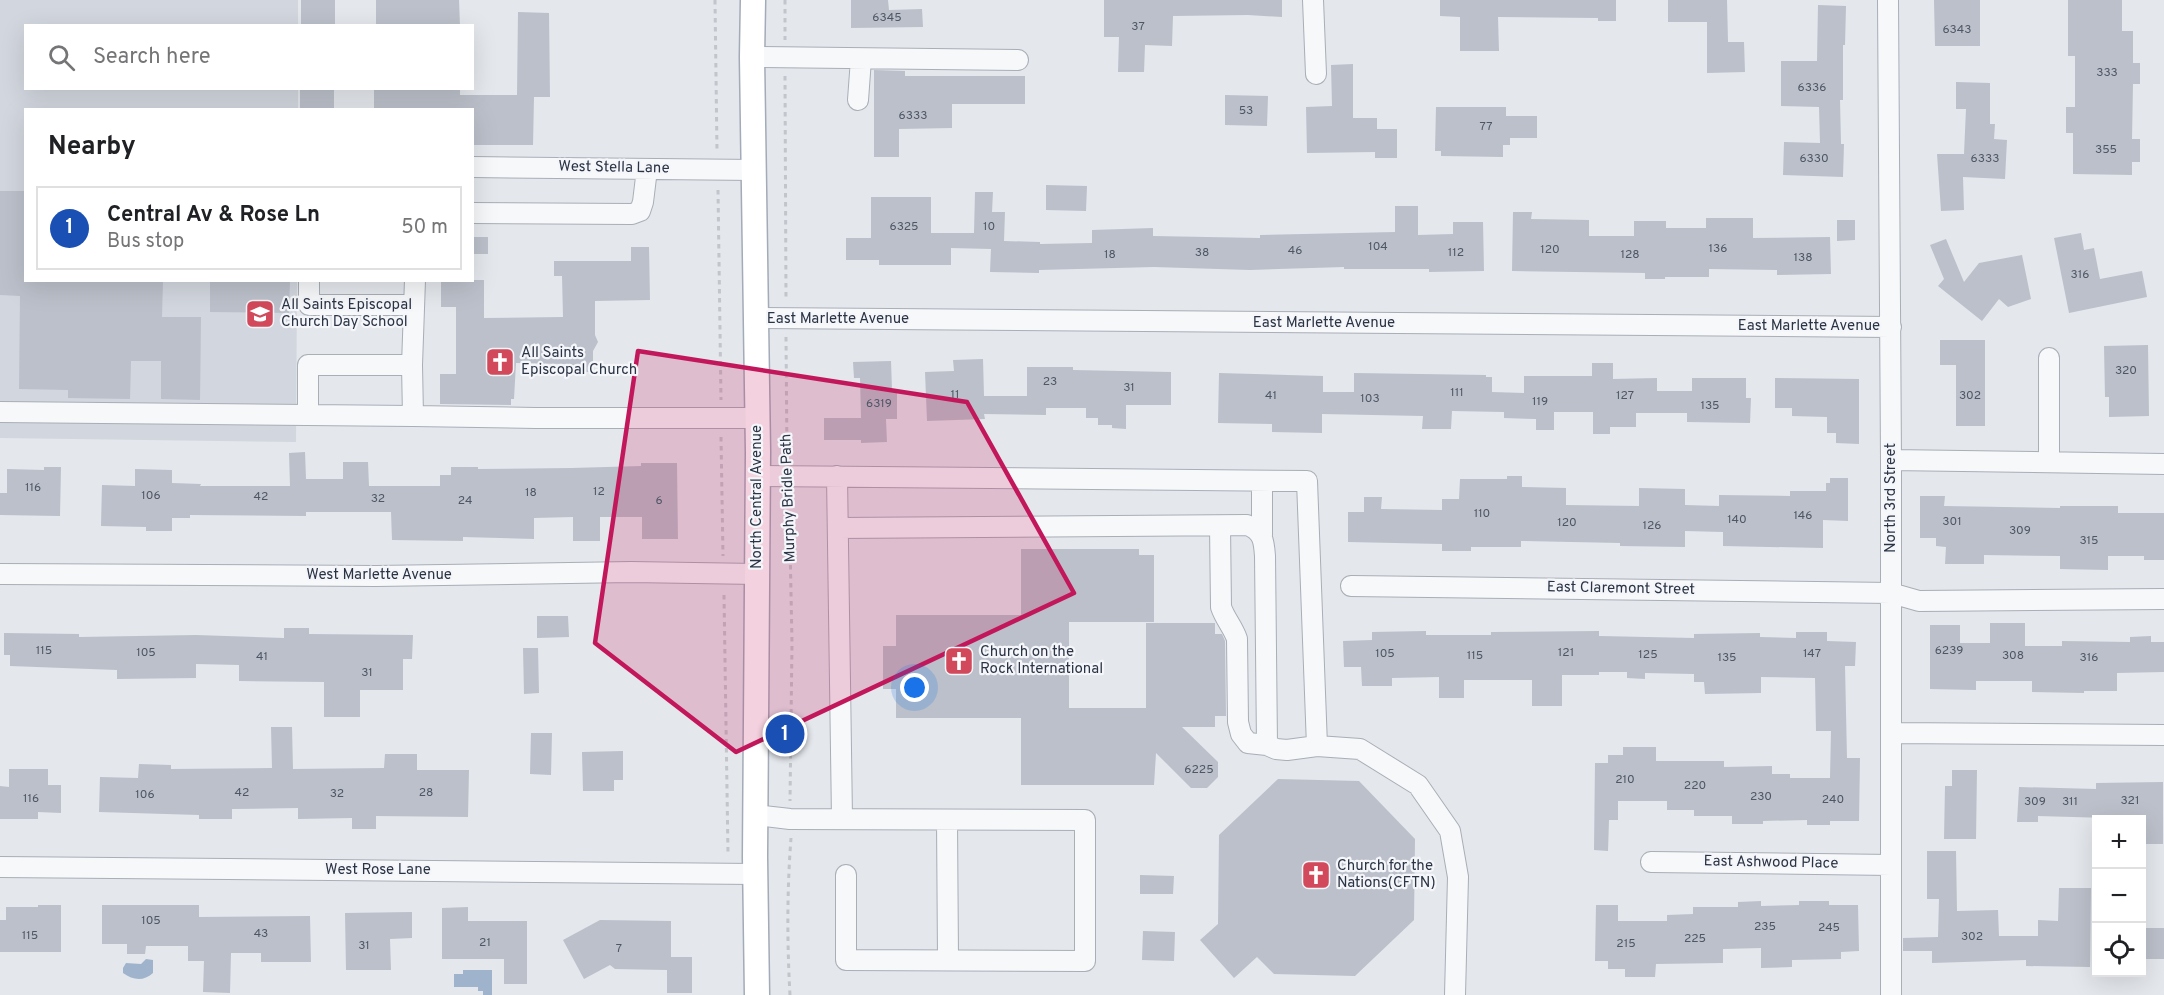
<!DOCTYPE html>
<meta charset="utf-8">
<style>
:root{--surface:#fff;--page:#f2f2f2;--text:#202124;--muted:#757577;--line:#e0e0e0;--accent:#d1495b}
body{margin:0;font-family:Overpass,sans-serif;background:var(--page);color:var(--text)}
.controls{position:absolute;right:18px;bottom:18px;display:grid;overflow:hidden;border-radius:0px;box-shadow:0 6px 24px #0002}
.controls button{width:54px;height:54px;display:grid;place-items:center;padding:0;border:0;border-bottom:2px solid var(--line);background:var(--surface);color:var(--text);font:30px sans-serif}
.you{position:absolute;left:915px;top:688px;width:21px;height:21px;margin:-15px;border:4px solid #fff;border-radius:50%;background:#1a73e8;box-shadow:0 0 0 9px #1a73e833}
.badge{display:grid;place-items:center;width:39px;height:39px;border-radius:50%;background:var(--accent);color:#fff;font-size:20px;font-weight:700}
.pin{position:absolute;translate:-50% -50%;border:3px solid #fff;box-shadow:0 2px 6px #0006}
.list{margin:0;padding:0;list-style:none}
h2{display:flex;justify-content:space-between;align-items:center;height:78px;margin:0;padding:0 24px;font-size:26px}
h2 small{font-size:20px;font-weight:400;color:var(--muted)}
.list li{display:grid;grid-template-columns:39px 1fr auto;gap:18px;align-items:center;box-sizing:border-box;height:84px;margin:0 12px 12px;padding:0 12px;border:2px solid var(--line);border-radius:0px}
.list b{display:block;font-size:22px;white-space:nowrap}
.list p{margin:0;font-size:20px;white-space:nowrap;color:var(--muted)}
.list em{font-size:20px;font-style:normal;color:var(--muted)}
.icon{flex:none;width:33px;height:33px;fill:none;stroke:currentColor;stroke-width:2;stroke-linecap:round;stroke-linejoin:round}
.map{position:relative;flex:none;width:2164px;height:995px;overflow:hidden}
.search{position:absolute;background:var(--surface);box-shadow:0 6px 24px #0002;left:24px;top:24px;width:450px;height:66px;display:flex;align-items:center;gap:15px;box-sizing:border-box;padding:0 21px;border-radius:0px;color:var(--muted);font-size:22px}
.panel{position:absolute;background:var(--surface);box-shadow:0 6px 24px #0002;left:24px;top:108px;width:450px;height:174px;border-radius:0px}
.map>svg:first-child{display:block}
.built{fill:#d2d6de}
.water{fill:#9fb4cc}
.building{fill:#bbc0ca}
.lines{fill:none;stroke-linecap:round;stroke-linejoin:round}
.minor-casing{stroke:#a9aeb7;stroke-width:22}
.major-casing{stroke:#a3abb8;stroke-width:27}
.path{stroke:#c2c5cb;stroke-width:3;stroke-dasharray:4.5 4.5;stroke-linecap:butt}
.minor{stroke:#f7f8fa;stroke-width:20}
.major{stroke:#fff;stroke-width:24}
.marked{fill:#c2185b;fill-opacity:0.2;stroke:#c2185b;stroke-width:4.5;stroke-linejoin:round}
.labels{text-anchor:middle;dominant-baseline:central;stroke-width:4.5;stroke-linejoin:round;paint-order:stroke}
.number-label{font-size:12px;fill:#4f5766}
.street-label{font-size:15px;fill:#2b3445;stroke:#f4f6f9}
.poi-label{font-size:15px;fill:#2b3445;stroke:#f4f6f9;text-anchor:start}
</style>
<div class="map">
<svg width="2164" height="995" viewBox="0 0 2164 995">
<rect width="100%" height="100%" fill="#e4e7ec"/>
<path class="built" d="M0,0h298v25l-272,1v62l272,1v20l-272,1v170l271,1 -1,161 -296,-4z"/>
<path class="water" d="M146,959l7,1v13c-10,9 -20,7 -30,0v-5l3,-5 15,1z
M463,970h29v25h-9v-4h-5v-4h-24v-13h9z"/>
<path class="building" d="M301,0h34v26h-34z
M376,0h83l1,26h-84z
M851,0h37l1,10 33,-1 1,18 -72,1z
M1104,0h178v17l-34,-2 -75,1 -1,30 -27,-1 -1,27h-26l1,-35h-15z
M1440,0h176v21h-18v-3l-100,-1 1,34h-39v-34l-20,-1z
M1668,0h59l1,42h16l1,30 -38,1v-51h-39z
M1934,0h46v46h-45z
M2068,0h54v31h11v32h7v21h-7l-1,55h8v23h-8v13l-59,-1v-41h-7v-26h9v-51h-7z
M1818,5l28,1 -1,39h-2v55h-3l1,44h3l-1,33 -60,-2 1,-33 36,1 -1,-36 -38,-1v-45h36z
M518,12l31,1 1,84h-16l-1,48h-61v-35h-98v-22h86v7h57z
M1353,64v54h24v11h20v29h-22v-6l-68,1 -1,-46 26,-1 -1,-41z
M874,70l31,1v5h120v28h-73v24l-53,1v28h-25z
M1956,82l34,1v41h5l-1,15 13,1 -2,39 -42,-2 1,33 -23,1 -4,-57h27l2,-45h-10z
M300,88h34v22h-34z
M1225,95l43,1 -1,30 -42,-1z
M1436,107h70v9h31v22h-27v7h-7v12l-62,-1v-5h-6z
M1046,185l41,1 -1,25 -40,-1z
M0,191h26v89h137l-1,37h39l-1,83 -39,-1v-38h-30l-1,38 -62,-1v-8l-49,-1 1,-93 -20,-1z
M975,192h18l-1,20h13l-1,29 36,1v2l52,-1v-13l61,-2v8l107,2v-3l135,-3v-26h23v29l35,-1v-12h30l1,49 -55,1v-3h-85v-2l-94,3 -96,-3 -115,3v3l-49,-1 1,-23 -40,-1v17h-72v-5h-33v-22h25v-41h60v36h43z
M1513,212h19l-1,7 58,1v16h45v-15h32v7h40v-10h47v20l77,-1 1,37 -54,1v-5l-68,-1v8h-44v2h-20v-6l-133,-2z
M1837,220h18v20l-18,1z
M2081,233l3,17 10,-2 6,31 42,-8 5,26 -78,16 -15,-75z
M472,237h16v17h-16z
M1946,239l18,43 15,-19 43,-8 9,44 -23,8 -9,-8 -17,22 -44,-35 6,-7 -14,-34z
M631,247h18l1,53 -55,1v34l3,7 -5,9v17h-3v4h-24v-8l-50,-1 -2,36h-3v6l-71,-1v-30h16v-67h-15v-27h43v38l79,-1 -1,-41h-8v-15h77z
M210,280h80l-1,33 -79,-1z
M1940,340h45v86h-29v-61h-16z
M2148,345l1,71 -40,1v-20h-4l-1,-51z
M983,359l1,37h43v-29h46v3l98,2v33h-45v24l-14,-1v-3h-14v-7h-12v-10h-40v7l-62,-1 1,5 -58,2 -2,-49 29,-1 -1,-11z
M891,361l1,29h5v29h-11l1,23 -26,1v-3h-37v-22h37l-1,-40h-6l-1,-16z
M1592,363h21v16l44,-1v13h35v-13h54v20h5l-1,25 -63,-1v-9h-51v14h-26v7h-17v-22h-39v18h-18v-11l-32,-1v-6l-52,-1 -1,18h-29l1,-13 -101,-2v19l-50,-1v-8l-54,-1 1,-50 104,3v16h31v-19l132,2v2h6v15l32,1v-17h68z
M1775,378l84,1v65l-23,-1v-10h-9v-16l-35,-1v-8h-17z
M305,452l1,27h37v-17h25l1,24h71v-11h11v-8h27v2l94,-1 69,-2v-3h36l1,76h-36v-22h-42v24h-27v-24l-39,1v21l-71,-2v4l-71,-1 -1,-28h-85v4l-116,-1v3h-18v13h-26v-4l-45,-1 1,-41 33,1v-17l37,1v13l29,1 -1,2h90l-1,-33z
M44,467h17l-1,49 -60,-1v-22h7v-24l37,1z
M1507,476h15v11l44,1v17l73,1v-18l46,1v16l34,1v-11l71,1v-5h36v-8h4v-5h18v43l-25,-1v28l-100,-2v-14l-38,-1v16l-65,-1v-3l-99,-2v6h-50v4h-29v-7l-94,-2v-30h16v-15h18l-1,12 61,1v-11h17l1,-20h47z
M1920,496h25l-1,10 116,2v-2h58v7h46v47h-20v-4h-36v14l-48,-1v-13l-76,-1v9h-39l1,-17 -10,-1v-8h-16z
M1021,549h118v6h15v67h-85v86h77v-85h69v11h7l3,7 1,75h-11v11h-33l36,35v15l-11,11h-16l-35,-35 -2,32h-133v-67h-125v-29h-13v-43h13v-31h125z
M537,616h31l1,21 -32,1z
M1990,623h35v23h37v-5l68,1v-5l21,-1v6h13v30l-47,1v18h-33v2l-52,-1v-11h-56v9l-46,-1v-64h30v18h30z
M284,628h25v6l104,1 -1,24h-9v31h-43v27h-36v-35l-85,-1v-16l-43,-1v14l-79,1v-9l-107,-4v-11h-6v-22l75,1v3l117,-2 88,3z
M1426,631v4h65v-3l108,-1v5l95,2v-4l66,-1v4l36,1v-6h31v9l29,1 -1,24h-10l2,92h13l-1,63h-29v4h-23v-5l-44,1v3h-31v-8h-38v-6h-27v-9h-49v19h-9l-1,31 -14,-1 1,-87h13v-8h15v-8h33v14h68v6l48,-1v8h18v4h40l1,-47h-15l-1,-53 -54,-1v16l-56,1 -1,-12h-10v-8l-49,-1v6l-18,-1v-6h-28v3h-37v31h-30v-26h-68v18h-25v-21l-47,1v8h-30l-1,-19h-17l-1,-26 29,-1v-8z
M523,648h15l1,45 -15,1z
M271,727h21l1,42 91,-1 1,-14h32v16h52l-1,47 -92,-1v13h-24v-11l-54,1v-11l-66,1v10h-33v-4l-100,-3 1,-35 38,1 1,-14 32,1v4l101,-1z
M531,733h21l-1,42 -21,-1z
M623,751v29h-9v11h-31l-1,-39z
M9,769h39v16h13v28l-23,-1v7h-38v-33l9,1z
M1952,770h25l-1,69h-32l1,-53h7z
M1278,779l81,2 56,58 -1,81 -59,56 -81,-2 -17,-17 -23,21 -34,-38 18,-16 1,-89z
M2163,782v62h-21v-25l-104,-3v6h-21l2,-35 77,2v-6z
M1927,851h29l1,60 41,-1 1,26h39v-16l20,1 1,-33h32l-1,79 -64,-1v-6l-94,3v-12h-29v-13l35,-1 1,-38h-12z
M1140,875l34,1 -1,18h-33z
M1761,901v5l38,-1v-4h30v4h29l1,46 -18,1v7l-49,1v7l-31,1v-20l-38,1v14l-67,1 -1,13h-30v-8h-17v-8h-13l1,-56h22v16h49v-6l26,-1v-7h45v-5z
M38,905h23v47h-61v-32h6v-13h32z
M102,905h97v12l111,-1 1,46h-50v-9h-30l-1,40 -27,-1 1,-31h-16v-15h-42l-1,8h-18v-10h-25z
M468,907v14h59v63h-23v-25h-62v-51z
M412,912v26l-22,1 1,31h-45l-1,-57z
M600,920l71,1v36h21v36h-25v-23l-52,-1 -5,-4 -26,14 -21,-39z
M2142,928h22v31h-22z
M1143,931l32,1 -1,29 -32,-1z"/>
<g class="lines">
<g class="minor-casing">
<path id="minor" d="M1313,0l3,74
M1888,0l3,460v535
M752,57l266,3
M858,100l3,-41
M472,167l283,3
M472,213l160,1 8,-3 3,-9 4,-33
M309,280v25h105
M415,280l-3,85 1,51 123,2h221
M757,318l1134,9
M2049,358v104
M0,412l413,4
M308,415v-50h104
M1891,460l273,4
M758,476l549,5 10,265
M837,476l5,343
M1262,481v54
M1220,526l1,81c4,12 12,20 16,32l1,83 3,12 7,9 19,2
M838,528l409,-3c16,6 17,16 18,31l2,189 9,4 11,1 30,-4 43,3 58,36 32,46 8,46 -3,118
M0,574l376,2 255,-4 126,2
M1351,586l540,7 28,8 245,-2
M1891,733l273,2
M755,815l35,4 295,1v141l-239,-1v-85
M947,820l1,139
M1651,862l240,3
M0,867l755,7"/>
</g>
<g class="major-casing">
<path id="major" d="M753,0l-1,57 6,395 -3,405 2,138"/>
</g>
<path class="path" d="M715,0l2,151
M785,0v40
M785,76l1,225
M718,190l3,210
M786,337l1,120
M721,437l2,119
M789,493l3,150 -2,158
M724,595l4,259
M790,995c-3,-53 -3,-104 1,-157"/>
<use href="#minor" class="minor"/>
<use href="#major" class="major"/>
</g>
<path class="marked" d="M638,351l329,51 107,191 -338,159 -141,-109z"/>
<defs>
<g id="school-square" transform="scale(1.5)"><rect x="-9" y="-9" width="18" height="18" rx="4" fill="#d1495b" stroke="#f4f6f9"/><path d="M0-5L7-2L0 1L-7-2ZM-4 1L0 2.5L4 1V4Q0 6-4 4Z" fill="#fff"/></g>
<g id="church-square" transform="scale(1.5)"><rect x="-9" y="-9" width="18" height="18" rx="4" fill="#d1495b" stroke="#f4f6f9"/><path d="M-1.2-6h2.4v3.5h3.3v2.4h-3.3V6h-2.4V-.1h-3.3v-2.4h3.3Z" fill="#fff"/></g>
</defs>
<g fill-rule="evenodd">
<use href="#school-square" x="260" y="314"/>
<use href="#church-square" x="500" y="362"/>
<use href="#church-square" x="959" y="661"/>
<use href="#church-square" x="1316" y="875"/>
</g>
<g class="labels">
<g class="number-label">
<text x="887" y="18">6345</text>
<text x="1138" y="27">37</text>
<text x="1957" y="30">6343</text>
<text x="2107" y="73">333</text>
<text x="1812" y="88">6336</text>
<text x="1246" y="111">53</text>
<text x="913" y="116">6333</text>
<text x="1486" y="127">77</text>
<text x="2106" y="150">355</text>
<text x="1814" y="159">6330</text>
<text x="1985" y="159">6333</text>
<text x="904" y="227">6325</text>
<text x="989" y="227">10</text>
<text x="1378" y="247">104</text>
<text x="1718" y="249">136</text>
<text x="1550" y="250">120</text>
<text x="1295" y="251">46</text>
<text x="1202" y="253">38</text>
<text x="1456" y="253">112</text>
<text x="1110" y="255">18</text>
<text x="1630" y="255">128</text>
<text x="1803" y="258">138</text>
<text x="2080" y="275">316</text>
<text x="2126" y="371">320</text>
<text x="1050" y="382">23</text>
<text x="1129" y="388">31</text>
<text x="1457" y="393">111</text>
<text x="955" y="395">11</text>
<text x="1271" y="396">41</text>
<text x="1625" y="396">127</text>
<text x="1970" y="396">302</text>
<text x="1370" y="399">103</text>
<text x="1540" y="402">119</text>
<text x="879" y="404">6319</text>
<text x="1710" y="406">135</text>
<text x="33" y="488">116</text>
<text x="599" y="492">12</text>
<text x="531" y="493">18</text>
<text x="151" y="496">106</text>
<text x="261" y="497">42</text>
<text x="378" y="499">32</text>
<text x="465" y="501">24</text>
<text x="659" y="501">6</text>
<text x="1482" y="514">110</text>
<text x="1803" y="516">146</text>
<text x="1737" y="520">140</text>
<text x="1952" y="522">301</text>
<text x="1567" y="523">120</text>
<text x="1652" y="526">126</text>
<text x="2020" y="531">309</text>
<text x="2089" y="541">315</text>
<text x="44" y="651">115</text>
<text x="1949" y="651">6239</text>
<text x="146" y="653">105</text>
<text x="1566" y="653">121</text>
<text x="1385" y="654">105</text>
<text x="1812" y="654">147</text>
<text x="1648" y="655">125</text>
<text x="1475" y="656">115</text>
<text x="2013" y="656">308</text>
<text x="262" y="657">41</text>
<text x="1727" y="658">135</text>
<text x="2089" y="658">316</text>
<text x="367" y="673">31</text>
<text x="1199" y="770">6225</text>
<text x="1625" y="780">210</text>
<text x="1695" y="786">220</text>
<text x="242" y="793">42</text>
<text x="426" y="793">28</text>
<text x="337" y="794">32</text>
<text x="145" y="795">106</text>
<text x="1761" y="797">230</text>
<text x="31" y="799">116</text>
<text x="1833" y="800">240</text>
<text x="2130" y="801">321</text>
<text x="2035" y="802">309</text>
<text x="2070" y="802">311</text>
<text x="151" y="921">105</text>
<text x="1765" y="927">235</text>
<text x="1829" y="928">245</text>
<text x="261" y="934">43</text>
<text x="30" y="936">115</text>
<text x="1972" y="937">302</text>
<text x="1695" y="939">225</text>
<text x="485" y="943">21</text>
<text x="1626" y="944">215</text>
<text x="364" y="946">31</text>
<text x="619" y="949">7</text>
</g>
<g class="street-label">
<text transform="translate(614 168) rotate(1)">West Stella Lane</text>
<text x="838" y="319">East Marlette Avenue</text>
<text x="1324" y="323">East Marlette Avenue</text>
<text x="1809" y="326">East Marlette Avenue</text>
<text transform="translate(757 497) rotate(-90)">North Central Avenue</text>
<text transform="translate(789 498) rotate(-92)">Murphy Bridle Path</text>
<text transform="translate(1891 498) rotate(-90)">North 3rd Street</text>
<text x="379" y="575">West Marlette Avenue</text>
<text transform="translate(1621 589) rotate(1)">East Claremont Street</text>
<text transform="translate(1771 863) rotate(1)">East Ashwood Place</text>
<text x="378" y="870">West Rose Lane</text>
</g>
<g class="poi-label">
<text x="281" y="305">All Saints Episcopal<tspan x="281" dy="17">Church Day School</tspan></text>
<text x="521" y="353">All Saints<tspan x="521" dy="17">Episcopal Church</tspan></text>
<text x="980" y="652">Church on the<tspan x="980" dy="17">Rock International</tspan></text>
<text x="1337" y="866">Church for the<tspan x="1337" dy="17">Nations(CFTN)</tspan></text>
</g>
</g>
</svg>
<div class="controls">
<button>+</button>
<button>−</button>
<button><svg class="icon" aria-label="locate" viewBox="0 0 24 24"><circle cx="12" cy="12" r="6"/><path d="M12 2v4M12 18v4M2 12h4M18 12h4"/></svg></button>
</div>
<div class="you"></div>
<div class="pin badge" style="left:785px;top:734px;background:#1a4fb4">1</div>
<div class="search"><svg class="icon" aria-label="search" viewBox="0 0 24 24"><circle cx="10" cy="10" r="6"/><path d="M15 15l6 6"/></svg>Search here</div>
<section class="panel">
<h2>Nearby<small></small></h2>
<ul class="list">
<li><span class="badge" style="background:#1a4fb4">1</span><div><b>Central Av &amp; Rose Ln</b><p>Bus stop</p></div><em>50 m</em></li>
</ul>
</section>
</div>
